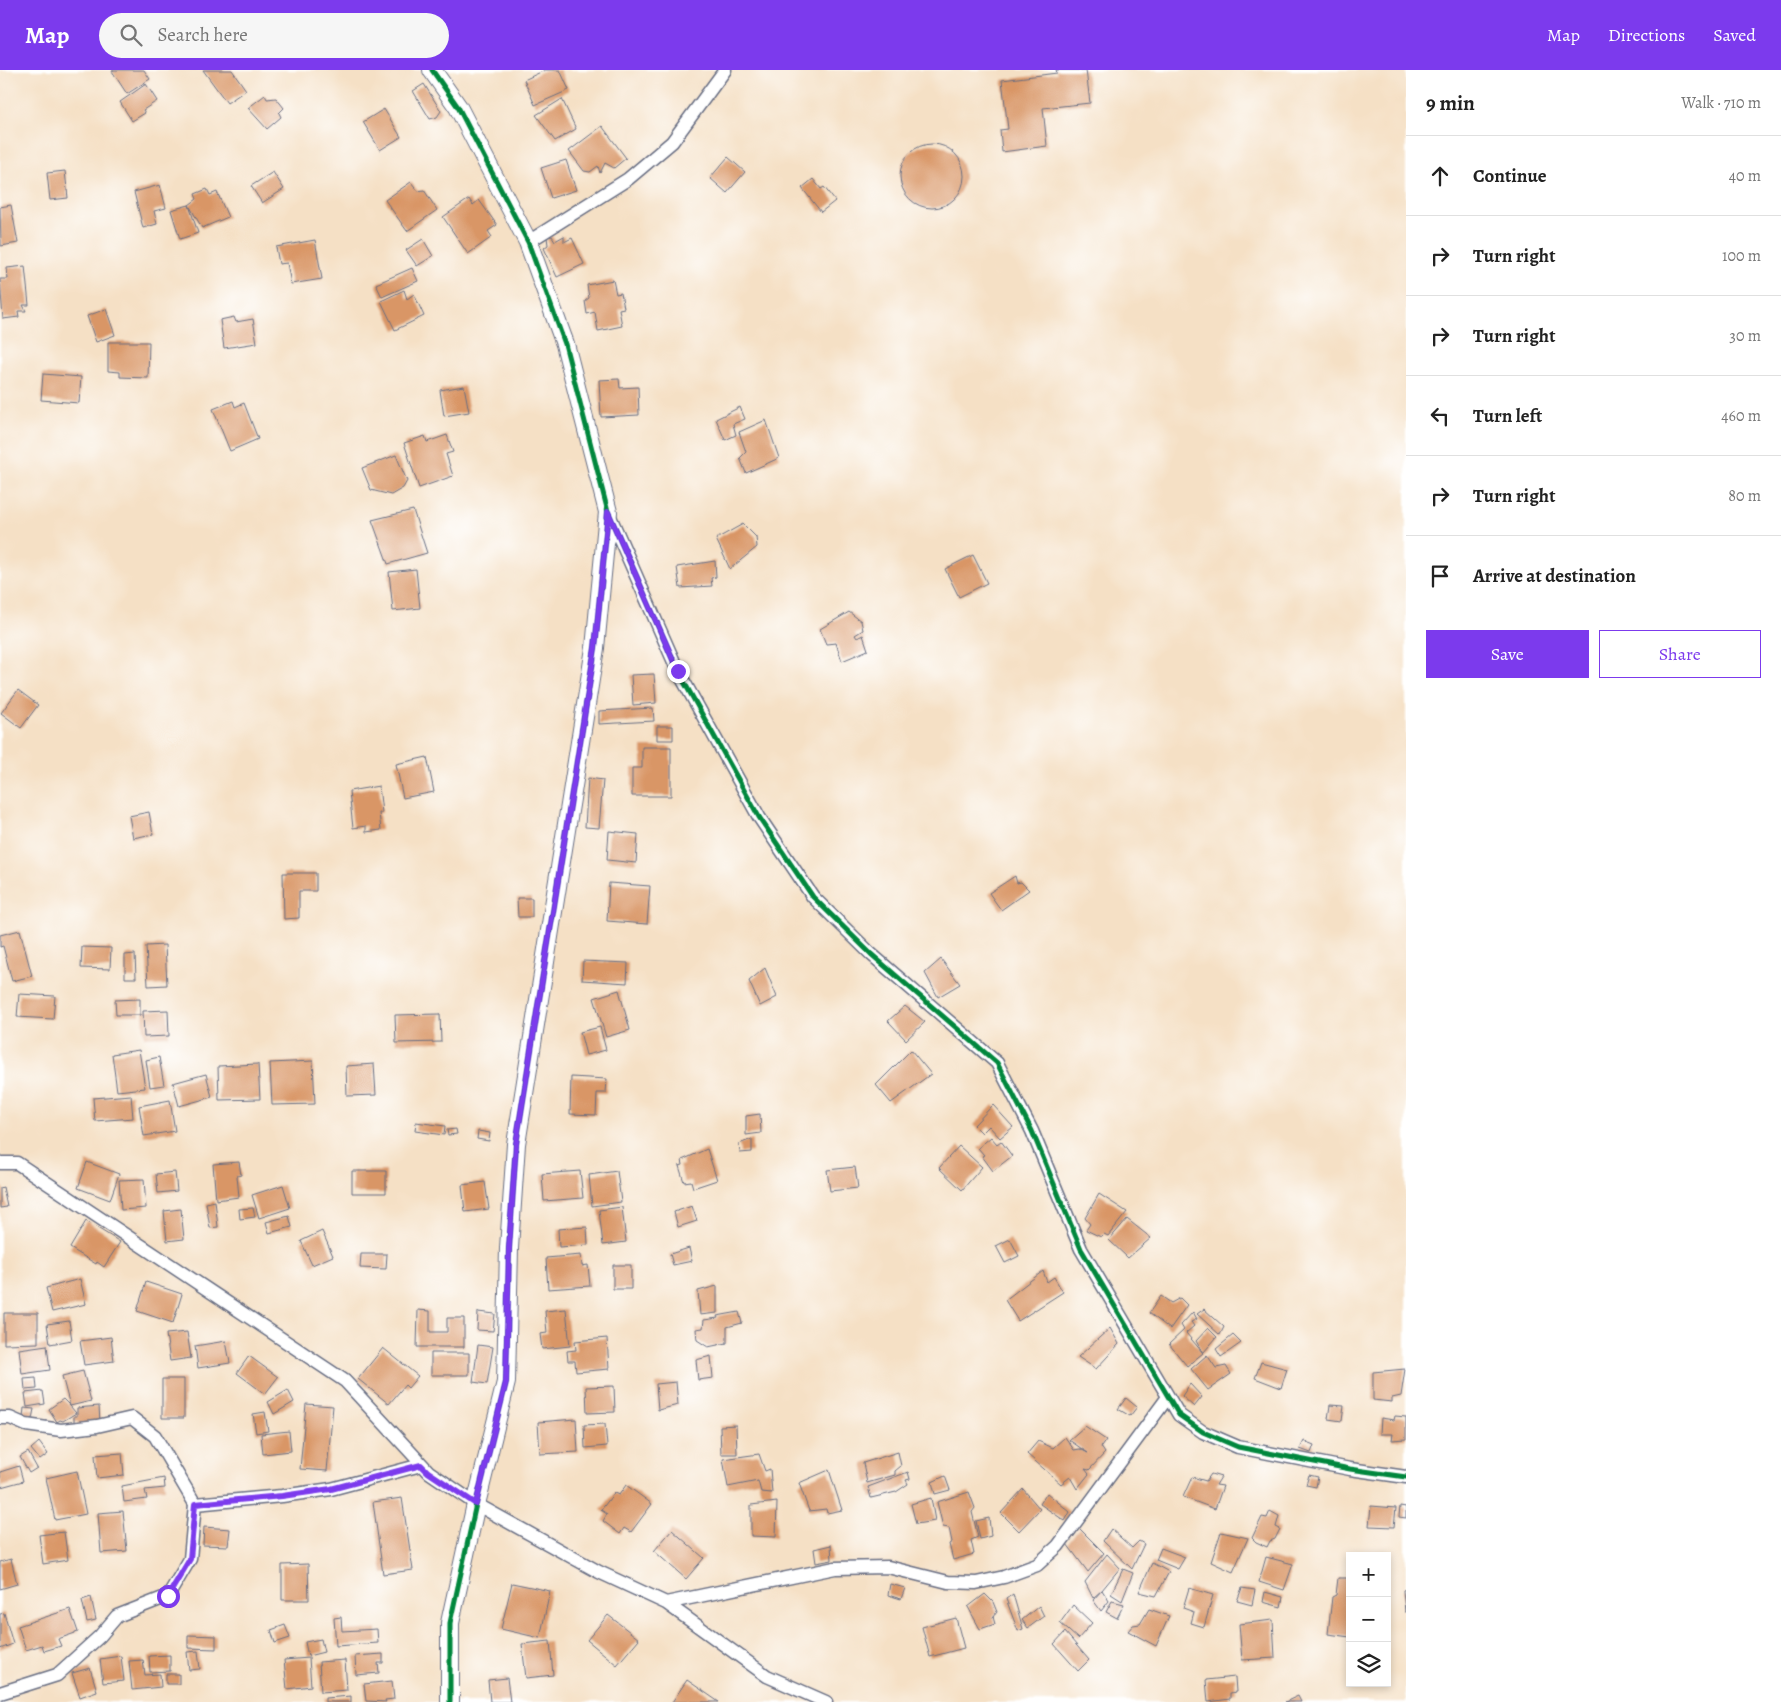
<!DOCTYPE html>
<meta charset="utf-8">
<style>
:root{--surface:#fff;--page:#f6f6f6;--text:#222;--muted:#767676;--line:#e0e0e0;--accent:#7c3aed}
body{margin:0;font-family:Alegreya,serif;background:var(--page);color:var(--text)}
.controls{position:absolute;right:15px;bottom:15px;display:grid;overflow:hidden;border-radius:0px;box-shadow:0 2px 8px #0003}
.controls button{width:45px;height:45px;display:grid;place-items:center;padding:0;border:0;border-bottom:1px solid var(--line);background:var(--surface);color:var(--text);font:25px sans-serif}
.stop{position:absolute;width:15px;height:15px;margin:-11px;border:4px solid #7c3aed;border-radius:50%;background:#fff}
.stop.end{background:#7c3aed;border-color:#fff;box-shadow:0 1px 5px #0008}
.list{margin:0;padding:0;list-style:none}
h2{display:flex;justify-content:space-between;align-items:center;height:65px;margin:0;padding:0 20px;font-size:21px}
h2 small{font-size:16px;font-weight:400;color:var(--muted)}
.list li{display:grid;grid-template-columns:32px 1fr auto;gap:15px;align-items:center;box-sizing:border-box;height:80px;padding:0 20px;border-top:1px solid var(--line)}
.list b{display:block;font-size:19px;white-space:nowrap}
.list em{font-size:16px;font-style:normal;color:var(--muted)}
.actions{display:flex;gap:10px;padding:15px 20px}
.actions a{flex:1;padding:11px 0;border:1px solid var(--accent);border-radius:0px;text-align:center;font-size:18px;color:var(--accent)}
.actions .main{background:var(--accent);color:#fff}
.icon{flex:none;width:28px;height:28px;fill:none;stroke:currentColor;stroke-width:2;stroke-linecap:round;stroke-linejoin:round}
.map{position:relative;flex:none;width:1406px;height:1632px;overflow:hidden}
header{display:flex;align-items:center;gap:30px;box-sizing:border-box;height:70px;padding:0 25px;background:var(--accent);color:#fff}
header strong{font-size:24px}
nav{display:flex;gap:28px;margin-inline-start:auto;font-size:18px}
.search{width:350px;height:45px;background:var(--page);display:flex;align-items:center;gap:12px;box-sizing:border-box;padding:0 18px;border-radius:28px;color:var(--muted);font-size:19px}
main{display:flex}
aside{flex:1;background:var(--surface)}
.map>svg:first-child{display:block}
.building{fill:#d99666}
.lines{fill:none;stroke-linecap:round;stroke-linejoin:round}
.street-casing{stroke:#676d82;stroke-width:15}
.secondary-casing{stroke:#676d82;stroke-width:20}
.street{stroke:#fff;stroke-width:12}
.secondary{stroke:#fff;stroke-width:18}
.cycleway-casing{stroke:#fff;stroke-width:8}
.cycleway{stroke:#00873e;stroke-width:5}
.route{stroke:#7c3aed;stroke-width:6}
</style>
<header>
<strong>Map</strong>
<div class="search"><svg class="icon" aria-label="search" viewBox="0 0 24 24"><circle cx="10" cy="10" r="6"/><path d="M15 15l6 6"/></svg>Search here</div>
<nav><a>Map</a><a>Directions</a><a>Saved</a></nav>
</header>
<main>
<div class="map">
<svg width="1406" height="1632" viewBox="0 0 1406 1632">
<rect width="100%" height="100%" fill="#fff"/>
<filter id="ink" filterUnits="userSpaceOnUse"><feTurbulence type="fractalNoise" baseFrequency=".02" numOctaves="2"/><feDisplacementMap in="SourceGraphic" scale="10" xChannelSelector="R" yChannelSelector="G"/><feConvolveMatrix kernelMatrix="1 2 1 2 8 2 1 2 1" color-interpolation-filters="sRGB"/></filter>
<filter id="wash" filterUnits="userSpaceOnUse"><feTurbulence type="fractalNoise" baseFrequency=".0096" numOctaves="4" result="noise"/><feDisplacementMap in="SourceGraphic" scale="20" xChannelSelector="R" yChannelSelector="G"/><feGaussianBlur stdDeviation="1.12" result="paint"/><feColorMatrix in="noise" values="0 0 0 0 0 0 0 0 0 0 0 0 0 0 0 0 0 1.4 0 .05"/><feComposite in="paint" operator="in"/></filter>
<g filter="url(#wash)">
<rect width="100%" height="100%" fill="#f5e0c5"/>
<g id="blocks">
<path class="building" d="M114,0h30l6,9 -23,15 -15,-23z
M203,0h29l14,20 -19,13z
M545,0h15l9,20 -34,15 -11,-25z
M1056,0h30l4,33 -47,5 4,38 -45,6 -2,-22 8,-1 -6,-49 55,-7z
M146,14l11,17 -14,9 2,3 -13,8 -12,-19z
M424,14l17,27 -4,6 -7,2 -17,-28z
M265,25l2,4 9,-1 8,10 -5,5 2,4 -14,12 -19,-21z
M562,29l14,30 -21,12 -19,-26z
M384,39l17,28 -21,13 -17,-28z
M602,56l24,32 -12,10 -9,-5 -5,10 -2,-7 -8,6 -6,-1 -15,-20z
M900 106a32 32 0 1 1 64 0a32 32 0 1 1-64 0Z
M728,87l17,15 -18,21 -17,-15z
M566,90l10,30 -25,8 -10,-30z
M65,101l3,27 -18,2 -3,-27z
M273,102l11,17 -22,14 -11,-17z
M813,109l8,10 3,-2 11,14 -14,11 -19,-24z
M411,112l7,9 6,-1 13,20 -30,21 -22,-31z
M160,115l6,23 -12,3 3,13 -14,4 -9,-36z
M207,119l3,6 7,-3 11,25 -26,11 -13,-23 8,-6 -2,-5z
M469,129l4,6 6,-5 18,25 -9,6 4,6 -24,17 -25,-37z
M11,135l7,38 -17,3 -1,-39z
M189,135l9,28 -18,6 -9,-29z
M552,166l3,5 9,-5v6l8,-4 12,26 -27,13 -13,-29 4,-3 -1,-8z
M423,169l10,17 -16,10 -11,-16z
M315,170l7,39 -31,5 -4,-21 -8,1 -3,-17z
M25,196l4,39h-6l3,6h-8l1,6 -16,2 -3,-40h8l-1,-11z
M412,198l6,13 -36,16 -6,-13z
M613,210l3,14 5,-1 3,15 -5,1 3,17 -24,5 -3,-19 -8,2 -2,-13 4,-3 -2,-13z
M404,220l3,9 7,-5 10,22 -29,14 -14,-29z
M106,239l9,26 -19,7 -9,-26z
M234,247l2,5 17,-3 4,24 -33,5 -4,-28z
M108,272h41l-1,36 -28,-1v-5l-12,-1z
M43,304l38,3 -2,26 -38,-3z
M619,309l1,9 18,-1 1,28 -38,2 -2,-37z
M464,316l5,26 -25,4 -4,-26z
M233,331l2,6 9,-4 14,36 -28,12 -17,-42z
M740,337l5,12 -12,5 3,11 -11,5 -9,-21z
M766,350l13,38 -33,15 -6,-15 6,-6 -7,-20z
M447,365l6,17 -7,2 7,22 -34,12 -15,-45 21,-7 2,6z
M396,385l11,26 -4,7 -12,7 -20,-5 -9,-22z
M413,440l14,43 -39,11 -16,-44z
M743,454l13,13 1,10 -27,22 -14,-30z
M973,485l14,28 -28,14 -14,-28z
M715,491l1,16 -5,1 1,8 -32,2 -3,-21z
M416,499l4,39 -27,3 -4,-39z
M849,542l12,9 2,9 -8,5 2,3 6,-3 5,15 -26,11 -6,-18 -10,1 -6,-15z
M654,604l2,29 -23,2 -2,-30z
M18,620l20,15 -17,23 -20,-15z
M653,638l1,13 -55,3v-13z
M657,656h16v14h-16z
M642,677h29v49h-39v-28h10z
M427,687l7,35 -31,6 -7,-34z
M588,708l15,2 -4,48 -14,-1z
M379,716l3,27h-3l2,17 -15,2v-6l-13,2 -4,-37z
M149,742l4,22 -20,4 -4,-22z
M609,761l29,3 -2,29 -29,-3z
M283,803h33v18h-17v27l-15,1z
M1015,806l2,7 4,-1 8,8 -28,20 -12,-17z
M609,813l41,3 -3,38 -40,-3z
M517,828h15v19h-14z
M20,860l12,46 -20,5 -9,-35 -3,1v-12z
M165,875l2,40 -19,1 -2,-40z
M82,877l29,1 -1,21 -29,-1z
M135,884l1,24h-11v-23z
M941,889l19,25 -22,13 -13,-24z
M583,891l45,2 -1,20 -45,-3z
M765,898l12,29 -17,9 -11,-25z
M619,920l11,40 -24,7 -12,-39z
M19,924l36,2 -2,23 -36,-2z
M140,929v16h-24l-1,-15z
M905,936l20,16 -19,18 -18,-19z
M168,940l1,26 -25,1 -1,-26z
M440,944l1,28 -45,1 -1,-28z
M600,957l6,23 -20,5 -6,-23z
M139,980l6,38 -28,3 -5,-37z
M911,980l20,24 -40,29 -15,-18z
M159,987l5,28 -14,2 -4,-27z
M313,991l2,43 -43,1 -2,-42z
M258,994l2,35 -41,1 -1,-34z
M374,994l2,31 -29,1 -1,-30z
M206,1004l6,23 -33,9 -6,-23z
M571,1007l36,2 -1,14h-9l-1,22 -26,-1z
M131,1025l2,23 -38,3 -2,-23z
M170,1030l5,31 -31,5 -5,-30z
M993,1035l20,22 -13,11 -11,-12 -7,7 -8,-8z
M760,1044l1,19 -15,2v-19z
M416,1052l29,4 -1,9 -29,-4z
M456,1059l1,5 -9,1 -1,-5z
M478,1061l12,2 -1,8 -12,-2z
M991,1067l6,7 4,-3 11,15 -19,15 -11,-15 2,-1 -6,-7z
M752,1069v13l-12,1 -1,-9z
M959,1076l23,21 -20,23 -23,-22z
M707,1079l10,31 -24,8 -2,-7 -7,1 -5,-16 4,-1 -1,-5z
M87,1092l32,12 -9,26 -32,-12z
M239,1092l2,13 -4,1 2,21 -23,3 -3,-36z
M855,1097l3,21 -28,3 -3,-21z
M352,1101h34v22h-34z
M580,1101l3,27 -39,3 -2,-27z
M617,1101l4,31 -29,4 -3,-31z
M175,1102l2,19 -19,2 -2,-19z
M144,1109l2,29 -25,2 -2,-30z
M485,1112l4,27 -24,3 -3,-27z
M283,1115l7,23 -31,10 -7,-23z
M3,1117l4,20 -7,1v-20z
M1099,1124l28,18 -19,24 -4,-2 -3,3 -15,-7 4,-6 -5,-6z
M215,1131l3,26 -8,1 -4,-25z
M692,1136l5,15 -19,6 -4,-15z
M622,1137l4,35 -23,3 -4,-35z
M253,1138l2,9 -15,2 -1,-10z
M181,1139l3,30 -17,2 -3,-30z
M289,1146l3,11 -23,6 -3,-11z
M1127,1149l24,19 -23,20 -19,-18z
M86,1151l34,21 -16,25 -7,-5 -1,2 -26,-16z
M587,1157l1,18 -29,2 -1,-18z
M322,1161l11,25 -21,9 -11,-24z
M1010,1169l9,17 -14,7 -9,-17z
M689,1178l3,13 -19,4 -3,-11z
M361,1184h26l-1,15 -26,-1z
M581,1185l1,11 6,-1 2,21 -42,3 -2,-31z
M613,1195h18v24h-18z
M1043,1201l4,11 7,-5 9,15 -45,29 -13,-21z
M80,1209l6,25 -34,8 -6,-24z
M146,1212l36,12 -9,29 -36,-12z
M717,1216v27l-17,2 -2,-24z
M1161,1226l10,7 9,-5 7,7 -17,24 -21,-16z
M566,1239l4,37 -28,3 -2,-15 7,-1 -2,-22z
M1204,1239l20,18 -4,8 -23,-21z
M418,1240l12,1v21h17v-14h17v29h-47z
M478,1242l17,2 -2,17 -16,-1z
M739,1242l3,11 -15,4v16l-19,4 -11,-7 -1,-11 7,-1 1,-8 14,-2 -1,-2z
M1193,1242l4,7 -6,3 3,4 -8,7 17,20 -7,-12 12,-13 9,9 -14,16 -16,13 -18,-22 15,-14 -3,-5z
M4,1243h34v30l-34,1z
M69,1251l3,19 -22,4 -3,-20z
M1110,1258l9,16 -23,25 -18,-12z
M187,1262l4,26 -21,3 -4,-27z
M1233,1265l8,8 -20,14 -5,-8z
M111,1267l3,24 -30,4 -4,-24z
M607,1268l2,31 -33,3 -1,-11h-7l-1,-10 9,-1 -1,-9z
M226,1271l4,22 -32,5 -3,-22z
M47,1275l3,25 -28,4 -3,-25z
M478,1275l15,2 -6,37 -14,-2z
M383,1278l35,28 -10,12 -3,-3 -16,19 -31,-25z
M431,1283h38v22h-38z
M1207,1285l9,13 10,-2 5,8 -23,16 -17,-21z
M249,1286l29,21 -13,17 -28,-21z
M711,1286l2,22 -15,2 -2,-20z
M1261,1292l26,7 -6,19 -26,-10z
M1405,1299l-4,27 -9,2v4l-19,-2v-28z
M83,1301l8,30 -21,5 6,7 -13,8 -3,-1 -3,2 -8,-13 14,-10 7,7 -8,-30z
M36,1308l1,11 -12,1 -1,-11z
M162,1309h22v39h-22z
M676,1312l2,23 -20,5 -2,-26z
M1190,1314l12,13 -8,10 -12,-11z
M614,1316l1,26 -28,1 -1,-26z
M288,1320l6,12 -20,12 -6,-12z
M43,1321l2,13 -18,3 -2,-14z
M1126,1328l11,9 -7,9 -12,-7z
M306,1334l27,2 -6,65 -27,-2z
M1330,1335l14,1 -2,15 -14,-2z
M99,1336l1,17 -22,2v-3h-4v-6h3v-8z
M24,1338l10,1 -2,10 -9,-1z
M265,1342l3,19 -12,2 -3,-19z
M1395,1346l11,1v22l-14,1 1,-6h-13l1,-16 13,2z
M576,1349l2,33 -38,2 -2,-32z
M605,1354l2,22 -22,2 -1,-23z
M736,1355l1,29h-16l-1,-28z
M1085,1356l21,14 -5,7 4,6 -16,17 -4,-1 4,5 -12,15 -7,-12 -9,7 -34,-30 11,-13 15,7 12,-11 9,13 6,-1 8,4 -19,-13z
M289,1361l2,20 -28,3 -2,-20z
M1304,1371l10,4 -3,8 -11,-4z
M39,1372l9,12 -8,6 -9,-11z
M28,1382l9,16 -8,5 -9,-16z
M898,1382l3,14 -6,5v4l-28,8 -4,-20z
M122,1383l2,22 -27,3 -2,-23z
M759,1384l6,17 5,-2 2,24 -11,-1 -3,-11 -30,6 -5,-28z
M19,1396l4,15 -22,6 -1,-15z
M829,1400l13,40 -15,3 -1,-4 -17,2 -10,-28z
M77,1401l9,43 -31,6 -9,-42z
M908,1402l2,7 -4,1 2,4 -12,8 -25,6 -3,-11z
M1211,1404l10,3 -5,8 7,1 -8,23 -32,-12 9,-20 14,4z
M1309,1405l9,2 -2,10 -10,-2z
M945,1406l5,14 -15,4 -3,-12z
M164,1408l1,10 -20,2 2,9 -23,3 -2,-16z
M626,1415l26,19 -21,28 -7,-4 -4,6 -17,-13 4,-7 -6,-4 13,-17 5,2z
M1023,1419l17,20 -21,22 -18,-18z
M969,1422l6,16 -3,4 6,25 -7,3 3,14 -21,6 -4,-16 3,-2 -3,-14 -6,-1 -6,-25z
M1047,1423l23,19 -5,9 -25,-17z
M402,1428l11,72 -30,4 -10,-72z
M931,1428l4,23 -19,3 -5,-20z
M777,1432l-1,35 -25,-1v-31z
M1371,1436l25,2 -2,19 -25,-1z
M1400,1436l6,1v11l-7,-1z
M123,1441l4,40 -26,2 -3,-40z
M1270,1441l9,5 -3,11 4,2 -5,10 -5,2 -3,6 -11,-5 -4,-4 10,-21 5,1z
M989,1448l2,18 -11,3 -4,-18z
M204,1457l26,2 -2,17 -25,-1z
M1079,1458l25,25 -16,19 -21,-28z
M1111,1459l21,19 7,-7 5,3 -12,25 -29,-28z
M672,1460l32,28 -18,21 -32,-28z
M64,1462l4,28 -25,4 -4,-29z
M1221,1462l27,6 -15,34 -22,-10z
M831,1475l1,15 -16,3 -2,-14z
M1161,1478l24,9 -7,12 -22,-9z
M1107,1484l13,14 -18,22 7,11 -8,10 -8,-11 9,-10 -9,8 -8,-16z
M1266,1487l27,7 -9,26 -25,-8z
M11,1489l6,25 -17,5v-27z
M1152,1493l17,9 -13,24 -17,-4z
M308,1494l1,36h-27v-35z
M1123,1499l10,4 -11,28 -11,-7z
M1338,1508h9l1,5h2v54l-22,-3 4,-37 4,-2z
M512,1513l38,8 -10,47 -39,-9z
M890,1514l15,4 -4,11 -13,-4z
M1189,1518l24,7 -9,32 -13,-4 3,-11 -11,-4z
M1242,1518l13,2 -3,15 -15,-4z
M1406,1519v23h-1l-2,-22z
M1265,1522l18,5 -2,10 -18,-5z
M985,1524l8,8 4,10 -4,5 2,7 -15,5 -12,-22z
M1013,1524l10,35 -5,2 -12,-32z
M91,1527l5,23 -9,2 -5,-22z
M1112,1531l12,3 -7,14 -11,-6z
M1073,1535l19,18 -14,16 -18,-16z
M1039,1536l5,10 -16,12 -6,-8z
M70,1539l8,23 -20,7 3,7 -17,5 -2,-6 -16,5 -8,-24z
M1149,1539l20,7 -13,30 -28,-15 5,-6 7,-1z
M4,1543l9,31 -13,5v-35z
M608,1545l31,24 -22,26 -30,-25z
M341,1547l1,14 35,-2 1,14 -42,3 -2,-28z
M956,1548l8,30 -34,9 -8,-30z
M1273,1550l2,38 -33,2 -3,-36z
M285,1555l5,13 -15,5 -4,-13z
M1065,1562l24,28 -11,11 -24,-27z
M188,1565l28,1v13l-28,-1z
M321,1569l3,13 -16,4 -3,-14z
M550,1571l3,34 -27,3 -4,-34z
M198,1581l2,18 -11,1 -2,-18z
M383,1584v9h-5l1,10 -23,2 -1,-19z
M170,1585v16l-20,1 -1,-16z
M121,1586l3,25 -21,2 -3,-24z
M309,1588l2,28 -24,3 -3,-29z
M143,1590l2,15 15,-1 1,13 -29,3 -3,-29z
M345,1590l2,30 -26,2 -2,-30z
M90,1598l7,23 -17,6 -8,-24z
M166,1604h13v10h-13z
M1235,1607l1,15 -6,1v6l-22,3 -2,-22z
M507,1608l3,24h-20l-2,-22z
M687,1610l32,22h-47z
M392,1611l2,18 -9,1 1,2 -20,-1 -2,-17z
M351,1626v6h-26v-4z
M1298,1626l3,6h-16z"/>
</g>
</g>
<g filter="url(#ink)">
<use href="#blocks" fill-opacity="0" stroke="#676d82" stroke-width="1"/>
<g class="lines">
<g class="street-casing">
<path id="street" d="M528,172l100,-63 44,-37 53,-72
M608,442l70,159 81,146 54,80 58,57 126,109 35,68 49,118 98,166 24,17 35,15 112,22 56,8
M0,1093h17l328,218 84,91 47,32 123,68 67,31 101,73 59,26
M0,1348h10l16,7 35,5 36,-4 35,-8 23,18 40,68 87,-8 49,-7 90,-24
M666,1533l169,-35 53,-1 60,15 28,1 28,-6 33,-12 21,-19 110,-149
M0,1623l57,-18 43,-39 17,-20 51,-20 22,-37 5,-55"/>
</g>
<g class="secondary-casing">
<path id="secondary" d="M432,0l26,37 70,135 37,102 43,168 -13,136 -79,496 -7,104 -3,134 -30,122 -26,119v79"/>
</g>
<use href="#street" class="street"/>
<use href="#secondary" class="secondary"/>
<g class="cycleway-casing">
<path id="cycleway" d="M432,0l26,37 70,135 37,102 43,168 -13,136 -79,496 -7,104 -3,134 -30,122 -26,119v79
M608,442l70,159 81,146 54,80 58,57 126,109 35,68 49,118 98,166 24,17 35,15 112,22 56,8"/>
</g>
<use href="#cycleway" class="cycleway"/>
</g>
</g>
<g class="lines" filter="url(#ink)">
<path class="route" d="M168,1526l22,-37 5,-55 87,-8 49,-7 90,-24 7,7 48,32 30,-122 3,-134 7,-104 79,-496 13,-136 70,159"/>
</g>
</svg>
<div class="controls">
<button>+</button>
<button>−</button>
<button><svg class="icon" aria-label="layers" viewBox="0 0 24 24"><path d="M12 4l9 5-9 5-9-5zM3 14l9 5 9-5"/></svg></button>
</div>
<div class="stop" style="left:168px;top:1526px"></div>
<div class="stop end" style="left:678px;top:601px"></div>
</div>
<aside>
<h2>9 min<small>Walk · 710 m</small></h2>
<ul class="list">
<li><svg class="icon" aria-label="ahead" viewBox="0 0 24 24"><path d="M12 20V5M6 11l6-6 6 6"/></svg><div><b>Continue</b></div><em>40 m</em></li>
<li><svg class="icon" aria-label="right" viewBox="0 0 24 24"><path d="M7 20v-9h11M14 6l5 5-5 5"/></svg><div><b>Turn right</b></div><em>100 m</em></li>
<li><svg class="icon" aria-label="right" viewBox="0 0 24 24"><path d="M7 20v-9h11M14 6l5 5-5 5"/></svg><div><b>Turn right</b></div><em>30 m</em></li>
<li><svg class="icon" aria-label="left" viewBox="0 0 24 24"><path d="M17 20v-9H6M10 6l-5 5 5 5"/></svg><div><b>Turn left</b></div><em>460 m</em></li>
<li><svg class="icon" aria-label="right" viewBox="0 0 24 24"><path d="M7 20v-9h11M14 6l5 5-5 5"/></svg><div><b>Turn right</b></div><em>80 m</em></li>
<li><svg class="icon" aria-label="arrive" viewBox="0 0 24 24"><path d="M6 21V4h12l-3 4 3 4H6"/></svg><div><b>Arrive at destination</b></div></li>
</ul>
<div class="actions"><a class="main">Save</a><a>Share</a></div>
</aside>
</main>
